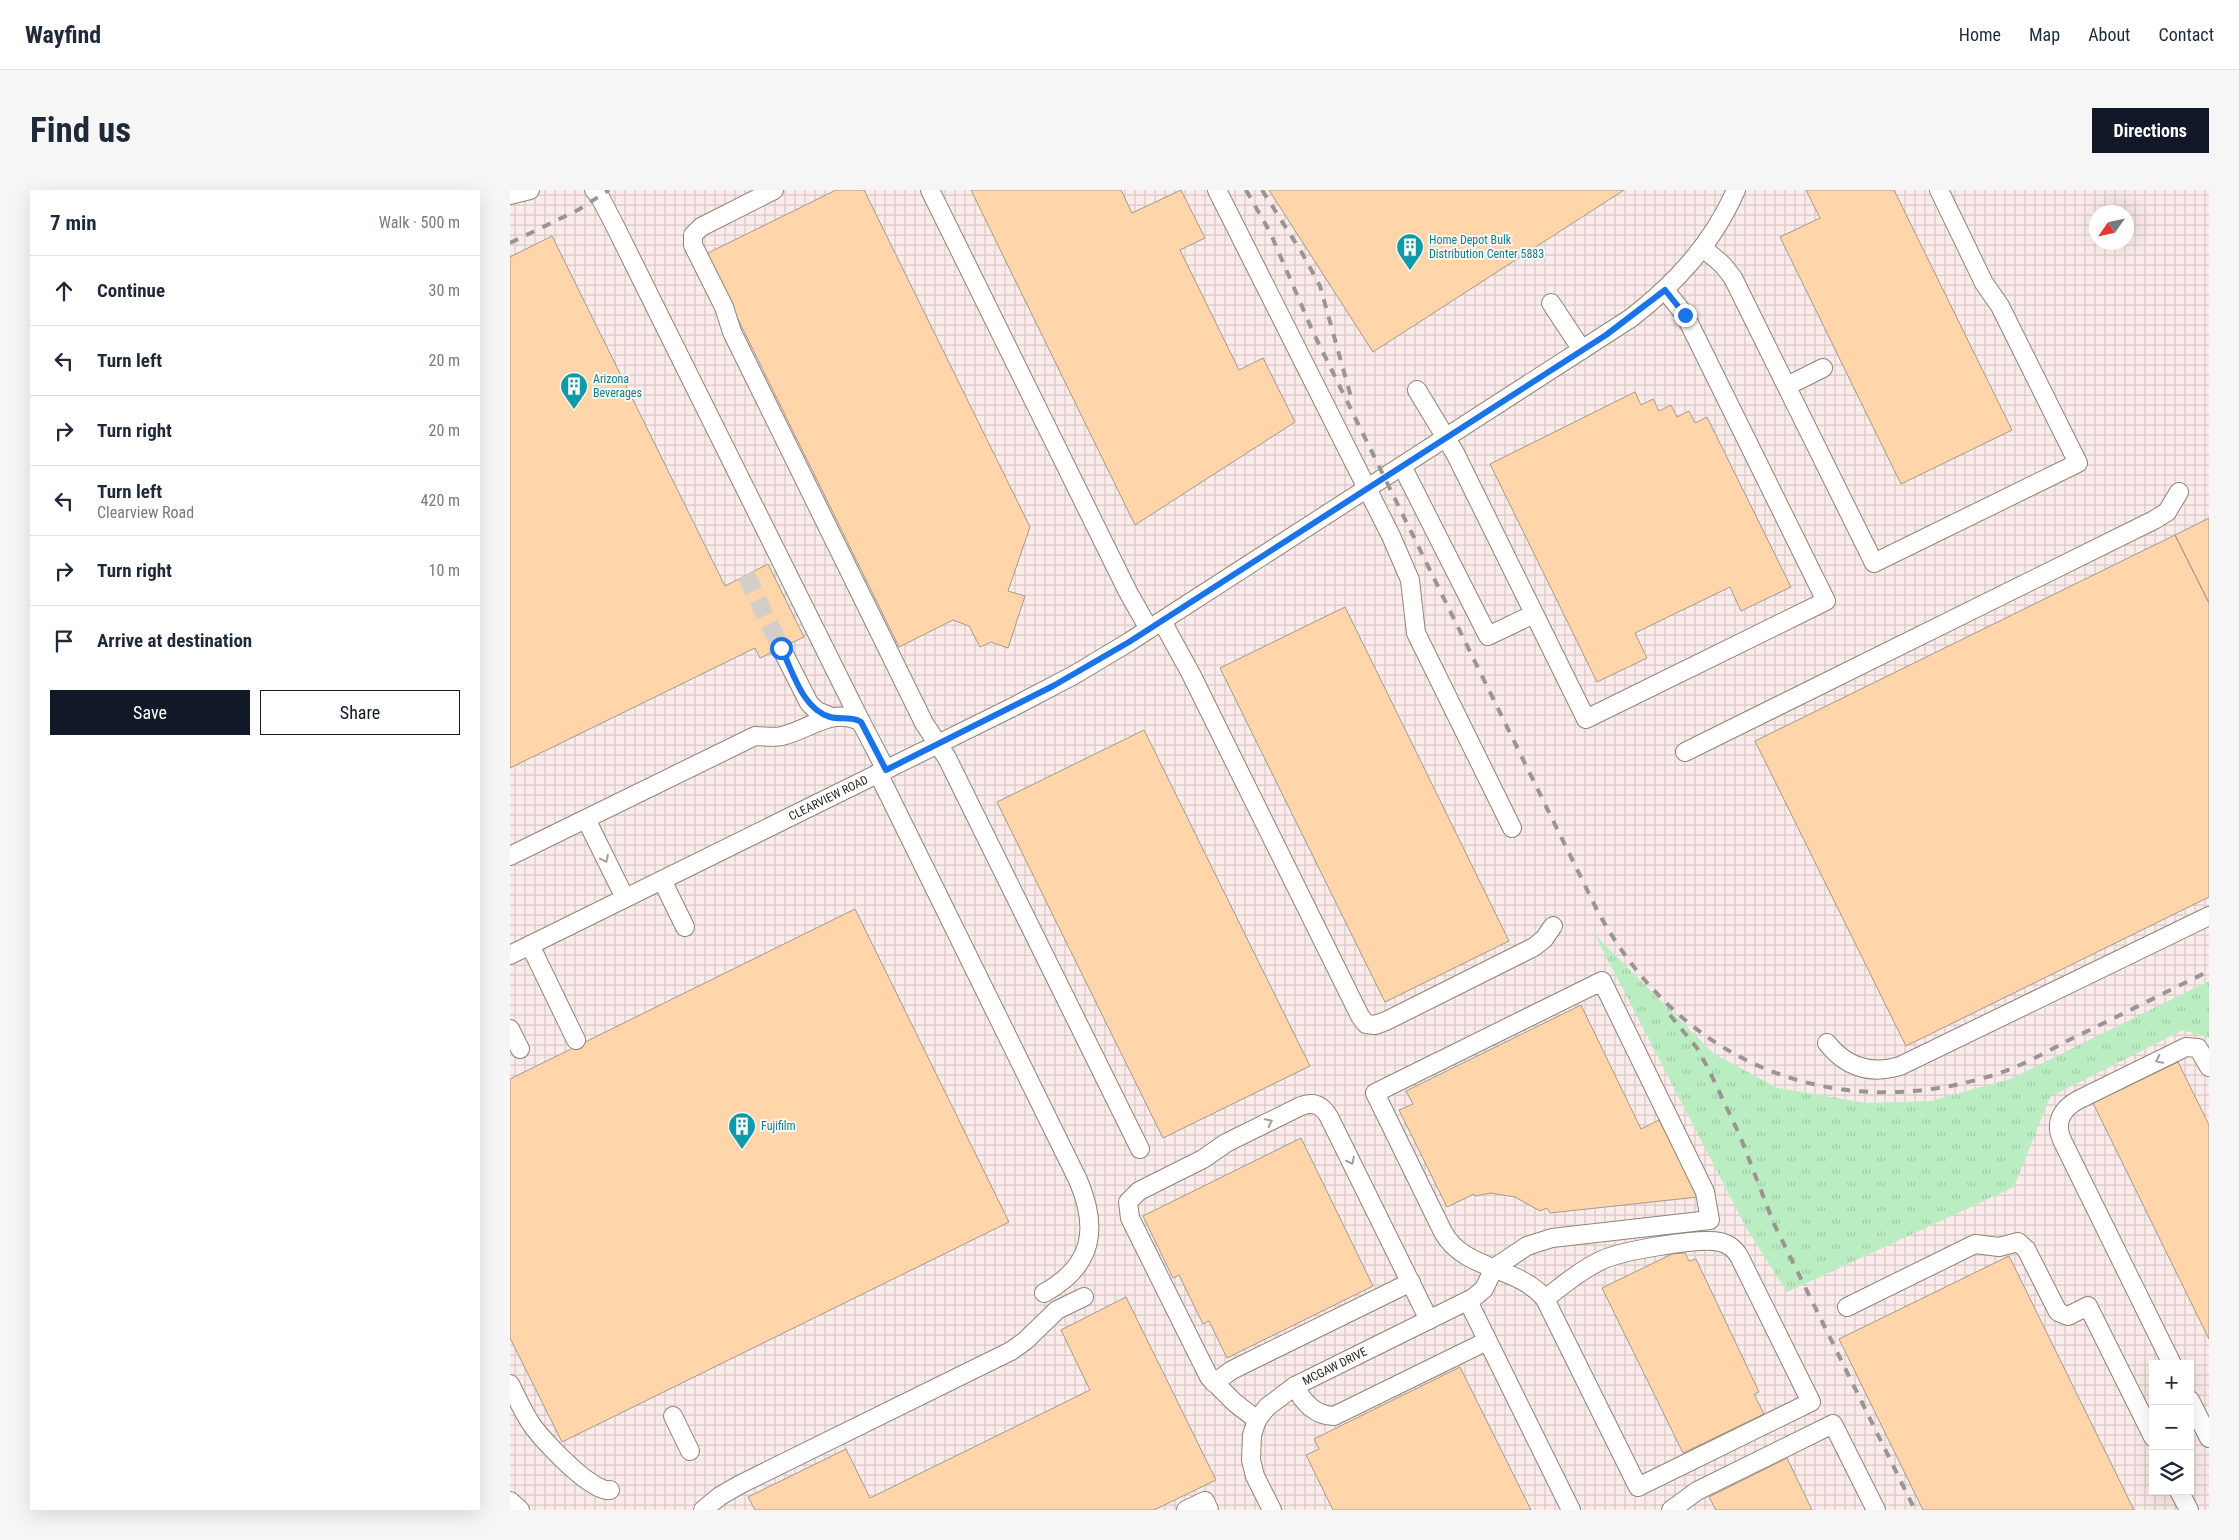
<!DOCTYPE html>
<meta charset="utf-8">
<style>
:root{--surface:#fff;--page:#f6f6f7;--text:#1f2937;--muted:#747a83;--line:#e0e1e3;--accent:#111827}
body{margin:0;font-family:"Roboto Condensed",sans-serif;background:var(--page);color:var(--text)}
.controls{position:absolute;right:15px;bottom:15px;display:grid;overflow:hidden;border-radius:0px;box-shadow:0 5px 20px #0002}
.controls button{width:45px;height:45px;display:grid;place-items:center;padding:0;border:0;border-bottom:1px solid var(--line);background:var(--surface);color:var(--text);font:25px sans-serif}
.compass{position:absolute;left:1579px;top:15px;width:45px;height:45px;border-radius:50%;background:var(--surface);box-shadow:0 5px 20px #0002;rotate:236deg}
.stop{position:absolute;width:15px;height:15px;margin:-11px;border:4px solid #1a73e8;border-radius:50%;background:#fff}
.stop.end{background:#1a73e8;border-color:#fff;box-shadow:0 1px 5px #0008}
.list{margin:0;padding:0;list-style:none}
h2{display:flex;justify-content:space-between;align-items:center;height:65px;margin:0;padding:0 20px;font-size:21px}
h2 small{font-size:16px;font-weight:400;color:var(--muted)}
.list li{display:grid;grid-template-columns:32px 1fr auto;gap:15px;align-items:center;box-sizing:border-box;height:70px;padding:0 20px;border-top:1px solid var(--line)}
.list b{display:block;font-size:19px;white-space:nowrap}
.list p{margin:0;font-size:16px;white-space:nowrap;color:var(--muted)}
.list em{font-size:16px;font-style:normal;color:var(--muted)}
.actions{display:flex;gap:10px;padding:15px 20px}
.actions a{flex:1;padding:11px 0;border:1px solid var(--accent);border-radius:0px;text-align:center;font-size:18px;color:var(--accent)}
.actions .main{background:var(--accent);color:#fff}
.icon{flex:none;width:28px;height:28px;fill:none;stroke:currentColor;stroke-width:2;stroke-linecap:round;stroke-linejoin:round}
.map{position:relative;flex:none;width:1699px;height:1320px;overflow:hidden;border-radius:0px}
header{display:flex;align-items:center;gap:30px;box-sizing:border-box;height:70px;padding:0 25px;background:var(--surface);border-bottom:1px solid var(--line)}
header strong{font-size:24px}
nav{display:flex;gap:28px;margin-inline-start:auto;font-size:18px}
.intro{display:flex;align-items:center;justify-content:space-between;box-sizing:border-box;height:120px;padding:0 30px}
h1{margin:0;font-size:35px}
.button{padding:12px 22px;border-radius:0px;background:var(--accent);color:#fff;font-size:18px;font-weight:700}
main{display:flex;gap:30px;padding:0 30px}
aside{flex:1;background:var(--surface);border-radius:0px;box-shadow:0 5px 20px #0002}
.map>svg:first-child{display:block}
.industrial{fill:url(#industrial-grid);fill-rule:evenodd}
.grass{fill:url(#grass-tufts)}
.building{fill:#ffd5a9;stroke:#a69a8d}
.lines{fill:none;stroke-linecap:round;stroke-linejoin:round}
.minor-tunnel{stroke:#d4cec8;stroke-width:18;stroke-dasharray:18 9;stroke-linecap:butt}
.minor-casing{stroke:#908477;stroke-width:20}
.minor{stroke:#fff;stroke-width:18}
.rail{stroke:#9b9590;stroke-width:4;stroke-dasharray:9 9;stroke-linecap:butt}
.oneway{stroke:#a09e9c}
.route{stroke:#1a73e8;stroke-width:6}
.labels{text-anchor:middle;dominant-baseline:central;stroke-width:4;stroke-linejoin:round;paint-order:stroke}
.culture-label{font-size:12px;fill:#0d838f;stroke:#fef8f2;text-anchor:start}
.street-label{font-size:12px;fill:#2c2722;stroke:#fef8f2}
</style>
<header>
<strong>Wayfind</strong>
<nav><a>Home</a><a>Map</a><a>About</a><a>Contact</a></nav>
</header>
<div class="intro"><h1>Find us</h1><a class="button">Directions</a></div>
<main>
<aside>
<h2>7 min<small>Walk · 500 m</small></h2>
<ul class="list">
<li><svg class="icon" aria-label="ahead" viewBox="0 0 24 24"><path d="M12 20V5M6 11l6-6 6 6"/></svg><div><b>Continue</b></div><em>30 m</em></li>
<li><svg class="icon" aria-label="left" viewBox="0 0 24 24"><path d="M17 20v-9H6M10 6l-5 5 5 5"/></svg><div><b>Turn left</b></div><em>20 m</em></li>
<li><svg class="icon" aria-label="right" viewBox="0 0 24 24"><path d="M7 20v-9h11M14 6l5 5-5 5"/></svg><div><b>Turn right</b></div><em>20 m</em></li>
<li><svg class="icon" aria-label="left" viewBox="0 0 24 24"><path d="M17 20v-9H6M10 6l-5 5 5 5"/></svg><div><b>Turn left</b><p>Clearview Road</p></div><em>420 m</em></li>
<li><svg class="icon" aria-label="right" viewBox="0 0 24 24"><path d="M7 20v-9h11M14 6l5 5-5 5"/></svg><div><b>Turn right</b></div><em>10 m</em></li>
<li><svg class="icon" aria-label="arrive" viewBox="0 0 24 24"><path d="M6 21V4h12l-3 4 3 4H6"/></svg><div><b>Arrive at destination</b></div></li>
</ul>
<div class="actions"><a class="main">Save</a><a>Share</a></div>
</aside>
<div class="map">
<svg width="1699" height="1320" viewBox="0 0 1699 1320">
<defs>
<pattern id="industrial-grid" width="8" height="8" patternUnits="userSpaceOnUse" patternTransform="scale(1.25)"><rect width="8" height="8" fill="#fbebea"/><path d="M0 4h8M4 0v8" fill="none" stroke="#d7cac8"/></pattern>
<pattern id="grass-tufts" width="24" height="20" patternUnits="userSpaceOnUse" patternTransform="scale(1.25)"><rect width="24" height="20" fill="#baedc2"/><path d="M3 7l-1-3M5 7V3M7 7l1-3M15 17l-1-3M17 17v-4M19 17l1-3" fill="none" stroke="#a0cba6"/></pattern>
</defs>
<rect width="100%" height="100%" fill="#fef8f2"/>
<path class="industrial" d="M0,0h1699v1320h-1699zM1586,22h30v30h-30zM1643,1174h37v127h-37z"/>
<path class="grass" d="M1085,745l119,119 64,34 88,15 65,-2 79,-22 199,-98v57l-26,-8 -133,67 -36,90 -227,105 -40,-63z"/>
<path class="building" d="M326,0h28l166,337 -22,64 17,5 -17,52 -17,-6 -11,5 -11,-21 -16,-6 -54,27 -193,-393z
M461,0h150l11,23 49,-23 24,48 -25,12 59,120 24,-12 32,64 -160,103z
M759,0h355l-251,162z
M1296,0h88l118,240 -111,54 -121,-247 40,-19z
M42,46l173,350 43,-22 36,73 -44,21 -5,-10 -245,120v-511z
M1125,202l6,13 12,-6 6,12 12,-6 6,12 12,-6 6,12 12,-6 84,170 -50,24 -11,-24 -95,46 12,25 -50,24 -107,-218z
M1699,328v85l-34,-68z
M1665,345l34,68v294l-303,149 -151,-305z
M835,417l164,334 -124,61 -165,-334z
M634,540l166,336 -147,72 -166,-336z
M345,719l154,313 -447,220 -52,-104v-259z
M1071,815l60,124 18,-9 39,77 -148,16 -3,-5 -7,3 -25,-14 -24,-4 -16,3 -1,-2 -27,13 -48,-97 14,-6 -7,-13z
M1668,872l31,63v214l-116,-236z
M791,948l72,148 -146,72 -18,-37 -6,3 -24,-49 -6,3 -30,-62z
M1175,1063l4,8 7,-2 63,133 -5,2 10,20 -81,39 -81,-165 70,-34z
M1499,1066l125,254h-211l-84,-171z
M616,1107l90,183 -62,30h-399l-7,-13 98,-48 24,49 220,-108 -29,-60z
M950,1177l71,143h-198l-27,-55 13,-6 -5,-10z
M1277,1268l25,52h-96l-7,-13z"/>
<g class="lines">
<path class="minor-tunnel" d="M236,385l35,73"/>
<g class="minor-casing">
<g id="minor">
<path d="M84,0l6,7 15,29 246,496"/>
<path d="M264,0l-73,37 -8,8v10l31,62 8,25 192,391 23,35 193,391"/>
<path d="M420,0l198,402 21,37"/>
<path d="M707,0l174,346 19,44 6,53 96,195"/>
<path d="M0,5l20,-5"/>
<path d="M1193,58l20,17 10,13 141,285 204,-100 -78,-157 -16,-23 -45,-93"/>
<path d="M1041,113l31,47"/>
<path d="M1277,196l36,-18"/>
<path d="M907,200l38,63 131,266 240,-118 -141,-286 -20,-25"/>
<path d="M892,276l86,170 46,-22"/>
<path d="M652,431l29,53 169,342 6,8 9,1 11,-4 148,-74 10,-8 9,-13"/>
<path d="M271,458l28,55 8,8 15,6"/>
<path d="M1175,562l469,-232 13,-8 12,-20"/>
<path d="M368,583l200,407c21,49 15,86 -34,113"/>
<path d="M76,629l39,79"/>
<path d="M0,666l245,-120c9,0 19,2 27,0 27,-6 51,-30 79,-14l25,48"/>
<path d="M152,690l23,47"/>
<path d="M20,755l46,95"/>
<path id="s1" d="M0,765l501,-247 63,-33 55,-33 502,-324c45,-35 82,-75 105,-128"/>
<path d="M0,839l10,20"/>
<path d="M1317,853c19,24 43,32 73,23l309,-150"/>
<path d="M984,1078l33,-22 25,-8 158,-18 -5,-28 -103,-211 -227,112 68,139c21,39 76,34 102,67l93,188 173,-85 -71,-144c-4,-8 -11,-14 -20,-16 -20,-5 -99,9 -118,18 -21,10 -39,25 -57,39"/>
<path d="M958,1111l103,209"/>
<path d="M1337,1117l128,-63 24,3 19,-5 8,7 32,63 10,4 20,-10 65,131"/>
<path d="M1662,1174l-110,-224c-8,-18 0,-31 16,-40l108,-53 12,1 11,19"/>
<path d="M704,1193l18,-13 179,-88"/>
<path d="M0,1194c7,14 13,28 22,41 10,15 61,69 78,65"/>
<path d="M785,1196c7,15 20,30 39,30l153,-75"/>
<path d="M1680,1210l19,38"/>
<path d="M163,1226l17,35"/>
<path d="M747,1230l-23,-18 -25,-25 -79,-159 -2,-16 11,-11 64,-32 23,-16 75,-37c13,-5 21,-1 28,11l100,203"/>
<path d="M1669,1301l10,19"/>
<path d="M0,1311l10,9"/>
<path d="M193,1320l17,-14 21,-12 270,-133 14,-10 32,-31 27,-13"/>
<path d="M676,1320l19,-9 4,9"/>
<path id="s2" d="M762,1320l-17,-34 -4,-16 1,-25 5,-15 10,-13 28,-21 178,-88 11,-9 10,-21"/>
<path d="M1161,1320l26,-19 136,-67 43,86"/>
</g>
</g>
<use href="#minor" class="minor"/>
<path class="rail" d="M736,0l24,42 43,100 283,576c79,149 227,217 391,169 30,-8 59,-25 86,-39 46,-22 91,-45 136,-67
M752,0l40,63 18,33 31,111
M0,53l68,-33 31,-20
M1160,825l27,33 12,22 31,66 34,88 141,286"/>
</g>
<defs><path id="oneway-chevron" d="M-2-3.5L2.5 0L-2 3.5" fill="none" stroke-width="1.6" stroke-linecap="round" stroke-linejoin="round" transform="scale(1.25)"/></defs>
<g class="oneway">
<use href="#oneway-chevron" transform="translate(95 669) rotate(64)"/>
<use href="#oneway-chevron" transform="translate(1649 870) rotate(154)"/>
<use href="#oneway-chevron" transform="translate(759 932) rotate(-26)"/>
<use href="#oneway-chevron" transform="translate(841 971) rotate(64)"/>
</g>
<g class="lines">
<path class="route" d="M271,458c12,23 21,61 49,69 10,3 21,-1 31,5l25,48 167,-84 76,-44 477,-307 59,-45 20,25"/>
</g>
<defs>
<g id="building-pin" transform="scale(1.4375)"><path d="M0 17L-7.5 6A9.5 9.5 0 1 1 7.5 6Z" fill="#0f9aa8" stroke="#fef8f2"/><path d="M-4-6H4V6H1V3H-1V6H-4ZM-2.5-4.3h1.7v1.8h-1.7ZM.8-4.3h1.7v1.8H.8ZM-2.5-1h1.7V.8h-1.7ZM.8-1h1.7V.8H.8Z" fill="#fff"/></g>
</defs>
<g fill-rule="evenodd">
<use href="#building-pin" x="900" y="57"/>
<use href="#building-pin" x="64" y="196"/>
<use href="#building-pin" x="232" y="936"/>
</g>
<g class="labels">
<g class="culture-label">
<text x="919" y="50">Home Depot Bulk<tspan x="919" dy="14">Distribution Center 5883</tspan></text>
<text x="83" y="189">Arizona<tspan x="83" dy="14">Beverages</tspan></text>
<text x="251" y="936">Fujifilm</text>
</g>
<g class="street-label">
<text stroke="none"><textPath href="#s1" startOffset="355">CLEARVIEW ROAD</textPath></text>
<text stroke="none"><textPath href="#s2" startOffset="191">MCGAW DRIVE</textPath></text>
</g>
</g>
</svg>
<div class="controls">
<button>+</button>
<button>−</button>
<button><svg class="icon" aria-label="layers" viewBox="0 0 24 24"><path d="M12 4l9 5-9 5-9-5zM3 14l9 5 9-5"/></svg></button>
</div>
<svg class="compass" viewBox="-18 -18 36 36"><path d="M0-13l5 13h-10z" fill="#e53935"/><path d="M0 13l5-13h-10z" fill="#747a83"/></svg>
<div class="stop" style="left:271px;top:458px"></div>
<div class="stop end" style="left:1175px;top:125px"></div>
</div>
</main>
